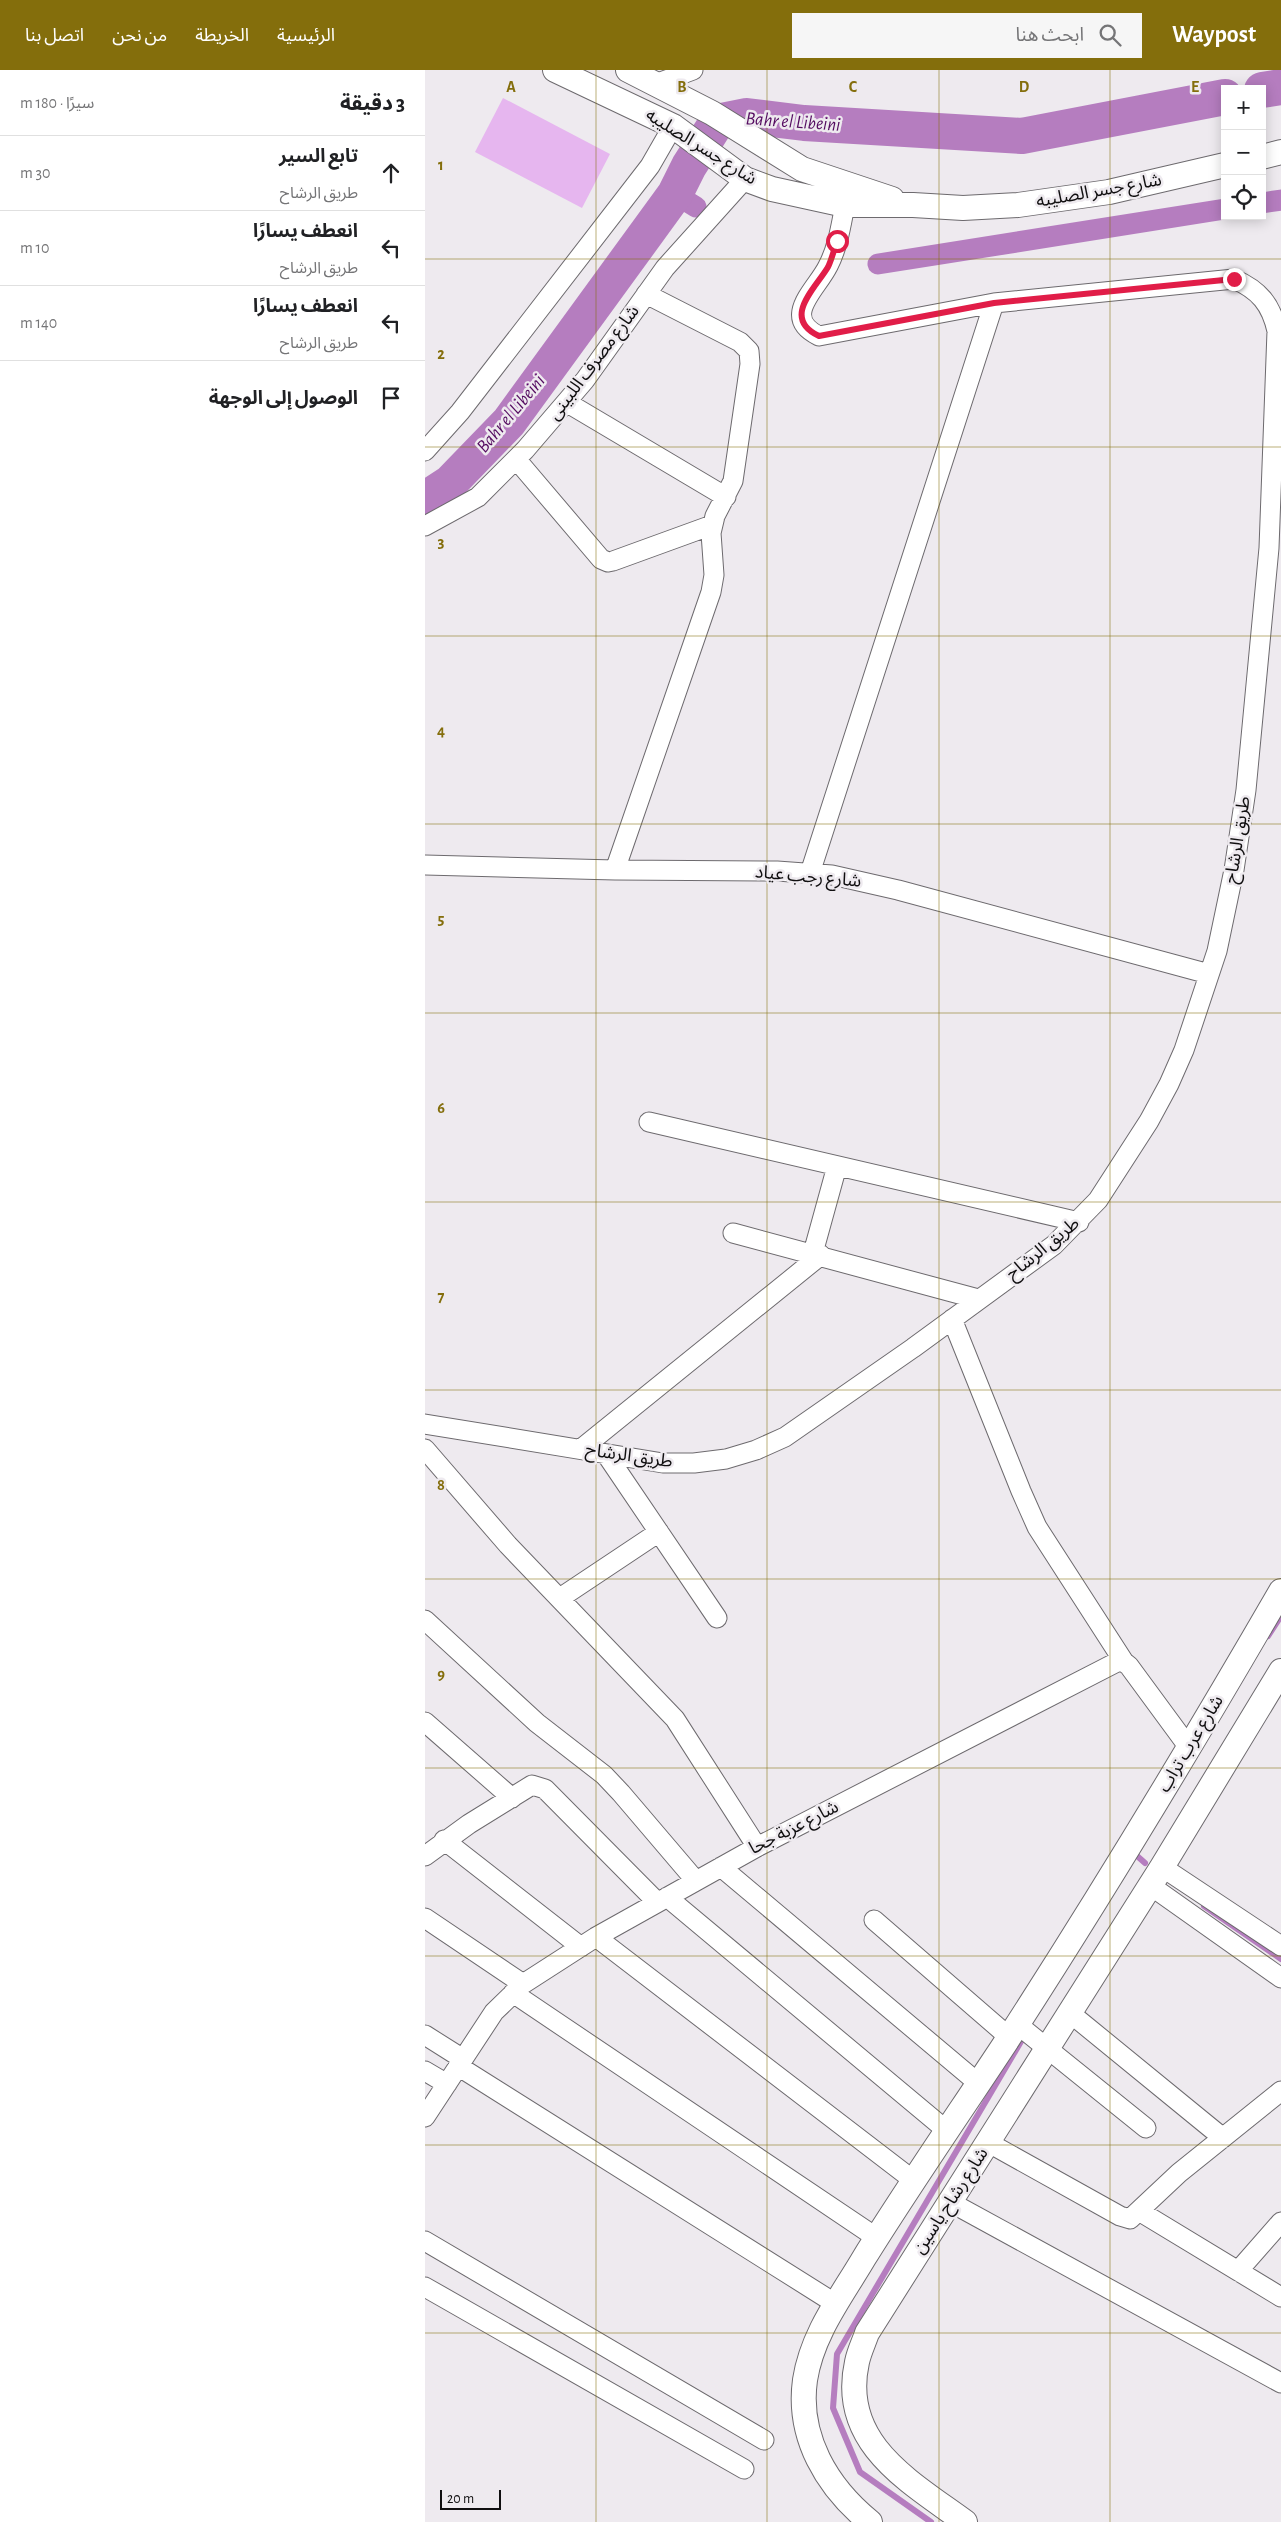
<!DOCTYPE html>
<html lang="ar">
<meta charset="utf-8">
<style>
:root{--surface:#fff;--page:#f6f6f6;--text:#202124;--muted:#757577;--line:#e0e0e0;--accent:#846e0c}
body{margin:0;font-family:"Alegreya Sans","Noto Sans Arabic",sans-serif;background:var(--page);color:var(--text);direction:rtl}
.controls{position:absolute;right:15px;top:15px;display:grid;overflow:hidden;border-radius:0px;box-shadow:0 2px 12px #0003}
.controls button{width:45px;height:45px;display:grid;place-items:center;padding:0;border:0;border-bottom:1px solid var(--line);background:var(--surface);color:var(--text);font:25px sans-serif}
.scale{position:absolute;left:15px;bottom:12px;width:61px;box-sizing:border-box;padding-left:5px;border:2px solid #100f10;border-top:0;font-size:14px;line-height:18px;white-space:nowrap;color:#100f10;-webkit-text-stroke:4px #eeeaef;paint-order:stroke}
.stop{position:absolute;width:15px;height:15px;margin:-11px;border:4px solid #e11d48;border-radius:50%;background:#fff}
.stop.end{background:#e11d48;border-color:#fff;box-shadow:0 1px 5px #0008}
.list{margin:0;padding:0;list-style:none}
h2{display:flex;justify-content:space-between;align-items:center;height:65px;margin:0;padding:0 20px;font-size:21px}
h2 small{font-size:16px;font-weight:400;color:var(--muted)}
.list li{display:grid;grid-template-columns:32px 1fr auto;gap:15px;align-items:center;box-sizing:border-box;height:75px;padding:0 20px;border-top:1px solid var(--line)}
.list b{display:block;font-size:19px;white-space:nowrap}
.list p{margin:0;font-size:16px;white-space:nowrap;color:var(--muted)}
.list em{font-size:16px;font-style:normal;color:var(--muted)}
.icon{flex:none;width:28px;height:28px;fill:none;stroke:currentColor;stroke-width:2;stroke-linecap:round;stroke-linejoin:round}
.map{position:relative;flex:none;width:856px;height:2452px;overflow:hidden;direction:ltr}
header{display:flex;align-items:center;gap:30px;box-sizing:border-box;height:70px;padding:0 25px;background:var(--accent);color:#fff}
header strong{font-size:24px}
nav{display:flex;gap:28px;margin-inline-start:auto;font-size:18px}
.search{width:350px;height:45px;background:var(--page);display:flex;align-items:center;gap:12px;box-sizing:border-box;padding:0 18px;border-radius:0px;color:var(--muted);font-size:19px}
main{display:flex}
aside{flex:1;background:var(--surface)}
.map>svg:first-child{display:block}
.green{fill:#e6b6ef}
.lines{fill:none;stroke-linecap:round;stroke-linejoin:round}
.stream{stroke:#b57dbf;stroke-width:6}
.canal{stroke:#b57dbf;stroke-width:21}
.river{stroke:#b57dbf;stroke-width:36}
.minor-casing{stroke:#6d6a6e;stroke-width:21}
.tertiary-casing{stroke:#6d6a6e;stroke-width:26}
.minor{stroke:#fff;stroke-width:19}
.tertiary{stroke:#fff;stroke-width:24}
.route{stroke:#e11d48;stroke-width:6}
.grid{fill:none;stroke:#846e0c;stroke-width:1;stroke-opacity:0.55}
.labels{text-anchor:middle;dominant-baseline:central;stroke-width:5;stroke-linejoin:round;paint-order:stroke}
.street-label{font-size:18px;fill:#100f10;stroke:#eeeaef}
.water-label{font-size:19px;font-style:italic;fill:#540b60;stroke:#eeeaef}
.grid-label{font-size:16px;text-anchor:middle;font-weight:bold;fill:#846e0c;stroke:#eeeaef;stroke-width:5;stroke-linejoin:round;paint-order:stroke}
</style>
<header>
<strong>Waypost</strong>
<div class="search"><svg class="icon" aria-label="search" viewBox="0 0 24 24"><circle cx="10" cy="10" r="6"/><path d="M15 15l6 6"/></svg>ابحث هنا</div>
<nav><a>الرئيسية</a><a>الخريطة</a><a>من نحن</a><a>اتصل بنا</a></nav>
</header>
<main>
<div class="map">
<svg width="856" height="2452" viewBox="0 0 856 2452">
<rect width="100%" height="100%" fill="#eeeaef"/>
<path class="green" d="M78,28l107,56 -28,54 -107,-56z"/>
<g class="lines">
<path class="stream" d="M843,1566l13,-20
M711,1785l9,8
M779,1836l77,53
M506,2452l-71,-50 -27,-64 4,-54 189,-321"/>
<path class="canal" d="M250,124l21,13
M837,133l19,-3
M453,194l347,-55"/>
<path class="river" d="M837,20l19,-3
M0,429l25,-16 59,-61 166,-228 14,-28 28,-44 30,-6 57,7 218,13 203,-39"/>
<g class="minor-casing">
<path id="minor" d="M233,13l35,-13
M141,332l160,95
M0,381l35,-39 190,-246 23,-40
M91,389l85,100 7,3 5,-1 99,-36
M0,456l53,-29 47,-47 60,-70 80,-112 80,-89
M0,795l190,5 162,1 55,4 66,15 311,84
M190,800l96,-278 3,-17 -3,-42 4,-17 18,-35 17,-117 -1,-13 -9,-9 -94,-48
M385,803l184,-570
M224,1052l430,100
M308,1163l245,66
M388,1183l24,-87
M527,1249l69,172 16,36 87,135
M0,1354l238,39h31l32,-4 30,-9 29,-13 128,-89 141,-103 44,-45 51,-79 20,-37 15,-34 33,-99 17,-81 12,-80 23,-242 8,-217c-6,-27 -18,-41 -43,-52l-240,24 -175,33c-39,-19 -2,-47 9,-70 10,-19 13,-41 17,-61
M0,1379l83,96 167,174 82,128
M156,1379l240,-194
M181,1384l111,164
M135,1528l99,-66
M0,1550l112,103 67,52 17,18 75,88
M0,1652l87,76
M19,1770l137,107
M0,1786l44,-32 63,-39 13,4 112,113
M296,1797l257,216
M737,1797l119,79
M726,1816l130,92
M242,1827l279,233
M0,1848l98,66
M449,1850l135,117
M171,1867l317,243
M88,1923l364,245
M645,1943l153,125
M592,1954l129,104
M0,1965l38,24
M33,1996l378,238
M0,2001l22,13
M0,2047l69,-105 29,-28 73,-47 161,-90 360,-185h7l5,4 61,83
M564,2073l131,73 10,3 49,-46 102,-82
M525,2132l331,181
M714,2141l142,86
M0,2171l339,199
M813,2201l43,-49
M0,2217l319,182"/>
</g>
<g class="tertiary-casing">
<path id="tertiary" d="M130,0l118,56 72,53 27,10 73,16h68l50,3 55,-3 91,-13 116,-27
M203,0l84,43 90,56 90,30
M837,87l19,-5
M445,2452c-43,-35 -73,-85 -65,-142 7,-46 36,-83 59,-122 46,-74 96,-146 144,-219 95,-147 185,-296 273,-448
M540,2452c-56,-41 -126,-79 -108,-160 2,-10 7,-20 10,-29l295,-466 119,-196"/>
</g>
<use href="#minor" class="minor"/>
<use href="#tertiary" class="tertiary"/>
</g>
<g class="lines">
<path class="route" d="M412,171c-3,8 -5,18 -9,26 -13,22 -47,51 -9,69l175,-33 240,-24"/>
</g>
<path class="grid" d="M171,0v2452M342,0v2452M514,0v2452M685,0v2452M0,189h856M0,377h856M0,566h856M0,754h856M0,943h856M0,1132h856M0,1320h856M0,1509h856M0,1698h856M0,1886h856M0,2075h856M0,2263h856"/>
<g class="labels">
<g class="street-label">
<text transform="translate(276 77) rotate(32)">شارع جسر الصليبه</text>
<text transform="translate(674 121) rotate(-10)">شارع جسر الصليبه</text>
<text transform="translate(169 293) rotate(-53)">شارع مصرف اللبينى</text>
<text transform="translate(813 770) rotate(-81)">طريق الرشاح</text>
<text transform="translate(383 807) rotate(5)">شارع رجب عياد</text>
<text transform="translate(618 1179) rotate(-39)">طريق الرشاح</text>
<text transform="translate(204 1386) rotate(8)">طريق الرشاح</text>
<text transform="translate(766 1674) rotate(-59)">شارع عرب تراب</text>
<text transform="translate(369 1758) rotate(-27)">شارع عزبة جحا</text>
<text transform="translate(526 2131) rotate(-57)">شارع رشاح ياسين</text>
</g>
<g class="water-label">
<text transform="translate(368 52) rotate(4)">Bahr el Libeini</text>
<text transform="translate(86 344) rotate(-50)">Bahr el Libeini</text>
</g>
</g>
<g class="grid-label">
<text x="86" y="22">A</text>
<text x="257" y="22">B</text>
<text x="428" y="22">C</text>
<text x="599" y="22">D</text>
<text x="770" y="22">E</text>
<text x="16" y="100">1</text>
<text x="16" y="289">2</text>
<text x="16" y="477">3</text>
<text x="16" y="666">4</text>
<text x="16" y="854">5</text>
<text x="16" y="1043">6</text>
<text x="16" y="1232">7</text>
<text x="16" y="1420">8</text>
<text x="16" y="1609">9</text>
</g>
</svg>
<div class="controls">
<button>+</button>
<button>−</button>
<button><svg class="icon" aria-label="locate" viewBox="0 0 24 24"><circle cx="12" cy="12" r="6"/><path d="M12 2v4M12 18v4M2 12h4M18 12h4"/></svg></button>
</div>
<div class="scale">20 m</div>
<div class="stop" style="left:412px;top:171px"></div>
<div class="stop end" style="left:809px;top:209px"></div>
</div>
<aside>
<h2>3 دقيقة<small>سيرًا · 180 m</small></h2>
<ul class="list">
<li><svg class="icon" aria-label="ahead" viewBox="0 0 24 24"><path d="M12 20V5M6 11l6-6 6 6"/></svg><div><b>تابع السير</b><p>طريق الرشاح</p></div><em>30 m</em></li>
<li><svg class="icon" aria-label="left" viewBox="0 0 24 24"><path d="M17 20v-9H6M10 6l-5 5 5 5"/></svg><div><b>انعطف يسارًا</b><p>طريق الرشاح</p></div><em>10 m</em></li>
<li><svg class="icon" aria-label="left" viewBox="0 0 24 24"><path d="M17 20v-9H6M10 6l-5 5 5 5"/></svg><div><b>انعطف يسارًا</b><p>طريق الرشاح</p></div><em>140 m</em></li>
<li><svg class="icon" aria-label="arrive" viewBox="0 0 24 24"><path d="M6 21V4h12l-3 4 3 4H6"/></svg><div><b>الوصول إلى الوجهة</b></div></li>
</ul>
</aside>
</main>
